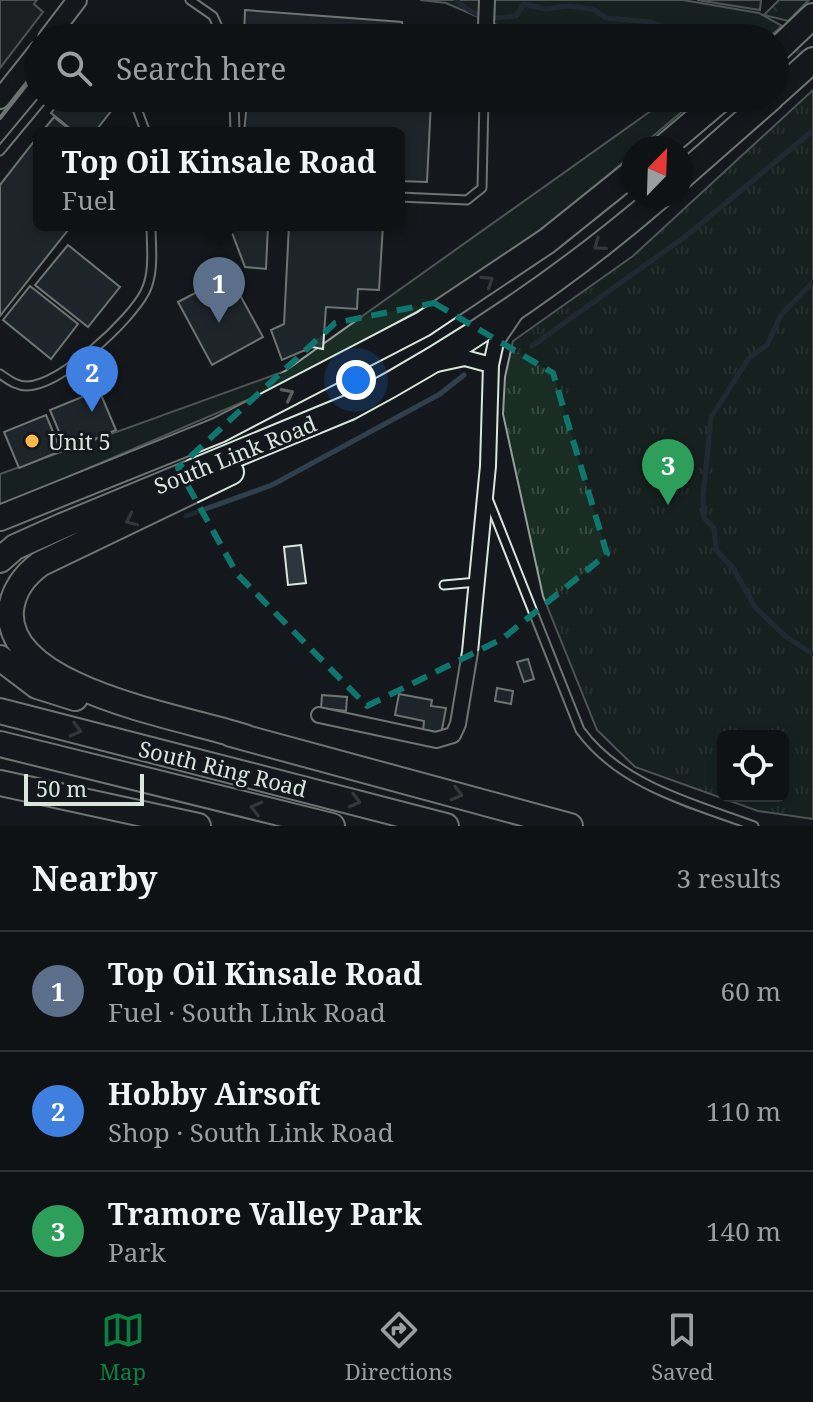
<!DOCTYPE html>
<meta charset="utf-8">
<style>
:root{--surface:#0f1215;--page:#181b1e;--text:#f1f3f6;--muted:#9b9ea0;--line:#2f3234;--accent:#0b8043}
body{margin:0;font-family:"Noto Serif",serif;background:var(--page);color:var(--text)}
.controls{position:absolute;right:24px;bottom:24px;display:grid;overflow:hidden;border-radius:12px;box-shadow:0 4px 12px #0003}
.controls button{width:72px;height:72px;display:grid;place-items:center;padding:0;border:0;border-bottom:2px solid var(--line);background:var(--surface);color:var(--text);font:40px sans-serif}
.compass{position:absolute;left:621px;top:136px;width:72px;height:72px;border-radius:50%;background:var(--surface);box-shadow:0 4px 12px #0003;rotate:23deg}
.scale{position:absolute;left:24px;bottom:20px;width:120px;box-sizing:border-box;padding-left:8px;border:4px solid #d8e6dc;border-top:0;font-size:22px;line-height:28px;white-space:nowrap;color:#d8e6dc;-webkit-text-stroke:6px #14181c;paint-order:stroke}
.you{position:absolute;left:356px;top:380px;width:28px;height:28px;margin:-20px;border:6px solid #fff;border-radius:50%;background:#1a73e8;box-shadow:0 0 0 12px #1a73e833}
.badge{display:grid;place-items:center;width:52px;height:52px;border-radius:50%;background:var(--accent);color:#fff;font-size:26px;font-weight:700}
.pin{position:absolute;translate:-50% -66px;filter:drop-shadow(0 2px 4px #0008)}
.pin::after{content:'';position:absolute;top:42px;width:28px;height:24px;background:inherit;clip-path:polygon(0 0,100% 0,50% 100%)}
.popup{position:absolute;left:33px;top:127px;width:372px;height:104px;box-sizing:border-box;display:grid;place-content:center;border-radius:12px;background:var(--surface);filter:drop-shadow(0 2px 6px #0005);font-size:26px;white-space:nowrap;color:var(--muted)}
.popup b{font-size:30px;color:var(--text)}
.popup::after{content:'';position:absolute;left:50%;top:100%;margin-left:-16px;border:16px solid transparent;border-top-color:var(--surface)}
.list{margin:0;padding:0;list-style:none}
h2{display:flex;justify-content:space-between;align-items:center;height:104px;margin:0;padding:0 32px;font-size:34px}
h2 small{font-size:26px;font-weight:400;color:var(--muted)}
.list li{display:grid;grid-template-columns:52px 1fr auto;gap:24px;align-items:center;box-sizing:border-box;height:120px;padding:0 32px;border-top:2px solid var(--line)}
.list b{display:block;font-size:30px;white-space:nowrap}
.list p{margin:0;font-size:26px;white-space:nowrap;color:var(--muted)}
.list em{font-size:26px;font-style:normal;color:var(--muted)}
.icon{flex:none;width:44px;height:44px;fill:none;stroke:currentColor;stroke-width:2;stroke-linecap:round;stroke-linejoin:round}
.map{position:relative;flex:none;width:813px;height:826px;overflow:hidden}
.search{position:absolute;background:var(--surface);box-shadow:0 4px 12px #0003;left:24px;right:24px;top:24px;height:88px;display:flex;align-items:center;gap:20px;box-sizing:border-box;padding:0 28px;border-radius:44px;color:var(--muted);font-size:30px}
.sheet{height:464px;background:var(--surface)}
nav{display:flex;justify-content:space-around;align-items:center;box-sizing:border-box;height:112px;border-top:2px solid var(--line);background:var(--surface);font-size:22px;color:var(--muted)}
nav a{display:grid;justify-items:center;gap:4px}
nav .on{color:var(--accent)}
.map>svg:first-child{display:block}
.grass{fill:#1a2d24;stroke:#939e99;stroke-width:2}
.forest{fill:url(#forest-crowns);stroke:#939e99;stroke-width:2}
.park{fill:url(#park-tufts);stroke:#939e99;stroke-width:2;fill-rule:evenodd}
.parking{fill:#24282b;stroke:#939e99;stroke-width:2}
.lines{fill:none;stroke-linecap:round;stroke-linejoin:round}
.stream{stroke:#2f3f4d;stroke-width:5}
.building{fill:#2c363c;stroke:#d8e6dc;stroke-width:2}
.service-casing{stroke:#d8e6dc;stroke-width:11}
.minor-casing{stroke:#d8e6dc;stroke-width:18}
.tertiary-casing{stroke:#d8e6dc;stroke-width:22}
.trunk-casing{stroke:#d8e6dc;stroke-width:28}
.service{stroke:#14181c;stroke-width:7}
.minor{stroke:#14181c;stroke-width:14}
.tertiary{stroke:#14181c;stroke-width:18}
.trunk{stroke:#14181c;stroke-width:24}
.wall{stroke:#d8e6dc;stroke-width:4}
.oneway{stroke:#59605f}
.marked{fill:none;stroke:#0f766e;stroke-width:6;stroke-dasharray:16 10;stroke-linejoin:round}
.poi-dot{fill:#ffb74d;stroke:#14181c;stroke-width:3}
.labels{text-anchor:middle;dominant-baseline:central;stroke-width:6;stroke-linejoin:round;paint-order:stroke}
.poi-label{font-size:22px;fill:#d8e6dc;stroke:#14181c;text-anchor:start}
.street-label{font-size:22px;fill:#d8e6dc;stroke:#14181c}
</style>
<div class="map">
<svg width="813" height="826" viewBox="0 0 813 826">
<defs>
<pattern id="forest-crowns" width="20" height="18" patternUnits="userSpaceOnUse" patternTransform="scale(2)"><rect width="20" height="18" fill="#1a2d24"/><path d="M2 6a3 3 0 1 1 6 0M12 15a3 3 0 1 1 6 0" fill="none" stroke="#3b4b43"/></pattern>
<pattern id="park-tufts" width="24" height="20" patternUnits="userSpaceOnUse" patternTransform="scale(2)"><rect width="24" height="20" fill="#1a2d24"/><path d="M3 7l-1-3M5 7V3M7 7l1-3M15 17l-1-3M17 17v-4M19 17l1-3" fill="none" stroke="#3b4b43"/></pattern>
</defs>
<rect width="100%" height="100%" fill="#14181c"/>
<path class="grass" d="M420,0h263l76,13 23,13 -14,12h-153l-44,-13 -72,1 -53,-23z
M669,98h29l-59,50h-6v6l-94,81 -102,66 -159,86 -278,119v-32l285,-103z"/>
<path class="forest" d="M779,0h30l-21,21 -24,-6z"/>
<path class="park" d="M813,90v729l-55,-8 -123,-44 -38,-37 -54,-134 -40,-182 2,-37 8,-36 120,-85zM723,736h60v60h-60z"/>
<path class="parking" d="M0,0h37l-3,4 9,8 -43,56z
M697,0h64l-1,10z"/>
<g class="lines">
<path class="stream" d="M456,0c19,18 34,20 60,16l8,-12 21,5 23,-3 25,3 13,9 45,4 42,16 25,-4 23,4
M787,48l22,7
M813,282l-32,33 -14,30 -18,13 -38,59 -8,80 1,21 10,10 2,22 17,18 22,39 30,29 28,18
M532,346l154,-110 124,-103
M186,516l86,-31 168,-91 24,-19"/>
</g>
<path class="building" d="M245,10l157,12 3,16h-161z
M407,28l46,3v7h-46z
M63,98h41l11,8 -21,27h-18l-25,-20z
M154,98h21l-8,10z
M282,98l149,3 -4,81 -28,-1v-48h-155l3,-31 34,2z
M54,117l20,16h-33z
M39,135v90h33l-72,91v-131z
M229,225h39l-2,44 -21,-2z
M289,225h43v5h20v-5h31l-4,65 -21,-1 -1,20 -31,-2 -3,42 -11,-2 -30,13 -11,-30 13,-6z
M68,245l52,42 -32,40 -53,-42z
M229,275l34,62 -51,28 -34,-63z
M30,286l48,38 -27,35 -48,-39z
M99,390l17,40 -49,21 -17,-41z
M46,415l15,36 -42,17 -15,-36z
M301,545l5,38 -18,2 -4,-38z
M528,659l6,20 -10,3 -7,-20z
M497,688l16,3 -2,13 -16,-3z
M399,694l33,6 -1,6 15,2 -5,27 -18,-4 1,-10 -29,-6z
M322,695l25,2 -1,14 -25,-3z"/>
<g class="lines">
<g class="service-casing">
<path id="service" d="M190,0l23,16 10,22
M129,98l7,8 10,27
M234,98l1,35
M0,151l44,-53
M399,197l68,3 15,-12 2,-90
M0,374c9,6 16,12 27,12 34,-1 103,-65 118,-94 10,-20 6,-45 6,-67
M489,501l91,229c41,56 112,73 174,96
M444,585l33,-3"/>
</g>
<g class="minor-casing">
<path id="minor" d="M486,26l1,-26
M437,364l28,-6 26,7
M319,715l117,25 17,-5 5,-11 12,-72 18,-186 3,-101 5,-23 19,-28"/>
</g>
<g class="tertiary-casing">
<path id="tertiary" d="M48,38l29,-38
M0,99l38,-48"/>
</g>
<g class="trunk-casing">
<path id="trunk" d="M775,52l38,-36
M775,94l38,-34
M663,148l59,-50
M681,177l90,-79
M231,472l-191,92c-15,11 -27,27 -29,46 -7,81 179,108 236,128
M0,518l219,-88 204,-106 124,-83 86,-69
M0,560l15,-13 47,-21 288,-119c109,-58 216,-130 310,-211
M0,658l37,28 38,12
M0,711l446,115
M231,734l339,92
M0,744l332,82
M0,783l198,43"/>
</g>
<use href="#service" class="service"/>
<use href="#minor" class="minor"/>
<use href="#tertiary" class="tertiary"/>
<use href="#trunk" class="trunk"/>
<path class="wall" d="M0,118l38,-48"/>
</g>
<defs><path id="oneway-chevron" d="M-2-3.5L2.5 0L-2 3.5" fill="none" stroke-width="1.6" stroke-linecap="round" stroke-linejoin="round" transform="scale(2)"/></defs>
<g class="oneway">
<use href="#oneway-chevron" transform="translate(599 245) rotate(144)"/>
<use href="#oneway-chevron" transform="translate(488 281) rotate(-33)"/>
<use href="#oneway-chevron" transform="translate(288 394) rotate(-27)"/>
<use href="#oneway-chevron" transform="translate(131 520) rotate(156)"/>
<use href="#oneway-chevron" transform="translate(76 730) rotate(14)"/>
<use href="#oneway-chevron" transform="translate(457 794) rotate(15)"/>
<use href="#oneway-chevron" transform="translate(355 801) rotate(15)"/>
<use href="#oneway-chevron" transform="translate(256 808) rotate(-166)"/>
</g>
<path d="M0 0H813V826H0ZM434,303l119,70 54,181 -105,85 -135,67 -130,-132 -59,-106 157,-145z" fill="#14181c" fill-opacity=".55" fill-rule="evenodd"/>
<path class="marked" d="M434,303l119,70 54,181 -105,85 -135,67 -130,-132 -59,-106 157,-145z"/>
<circle class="poi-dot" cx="32" cy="441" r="8"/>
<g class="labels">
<g class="poi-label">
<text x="48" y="441">Unit 5</text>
</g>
<g class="street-label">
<text transform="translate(235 454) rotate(-22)">South Link Road</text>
<text transform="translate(223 768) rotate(14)">South Ring Road</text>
</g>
</g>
</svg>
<div class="controls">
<button><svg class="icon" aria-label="locate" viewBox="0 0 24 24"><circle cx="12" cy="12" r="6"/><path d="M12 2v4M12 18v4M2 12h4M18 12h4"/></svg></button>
</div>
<svg class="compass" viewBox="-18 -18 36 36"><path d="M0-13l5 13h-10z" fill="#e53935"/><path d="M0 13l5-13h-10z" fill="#9b9ea0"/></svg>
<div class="scale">50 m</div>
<div class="you"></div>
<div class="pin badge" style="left:219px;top:323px;background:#5c6f8a">1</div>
<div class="popup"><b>Top Oil Kinsale Road</b>Fuel</div>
<div class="pin badge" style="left:92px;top:412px;background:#3f7fe0">2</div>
<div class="pin badge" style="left:668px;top:505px;background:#2e9e5b">3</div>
<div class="search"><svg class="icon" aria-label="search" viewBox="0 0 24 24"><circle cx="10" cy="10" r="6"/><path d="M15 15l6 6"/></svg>Search here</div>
</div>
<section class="sheet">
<h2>Nearby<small>3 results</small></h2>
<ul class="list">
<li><span class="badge" style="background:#5c6f8a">1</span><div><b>Top Oil Kinsale Road</b><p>Fuel · South Link Road</p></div><em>60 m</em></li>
<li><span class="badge" style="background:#3f7fe0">2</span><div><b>Hobby Airsoft</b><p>Shop · South Link Road</p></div><em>110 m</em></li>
<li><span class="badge" style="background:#2e9e5b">3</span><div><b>Tramore Valley Park</b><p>Park</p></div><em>140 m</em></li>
</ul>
</section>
<nav>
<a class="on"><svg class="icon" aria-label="map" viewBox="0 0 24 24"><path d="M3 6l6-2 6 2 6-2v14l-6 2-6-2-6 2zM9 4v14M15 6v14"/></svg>Map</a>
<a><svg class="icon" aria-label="directions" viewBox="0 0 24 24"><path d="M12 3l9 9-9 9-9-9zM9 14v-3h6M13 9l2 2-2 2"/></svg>Directions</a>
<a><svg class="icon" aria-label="saved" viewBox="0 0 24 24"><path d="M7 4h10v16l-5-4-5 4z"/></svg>Saved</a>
</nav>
